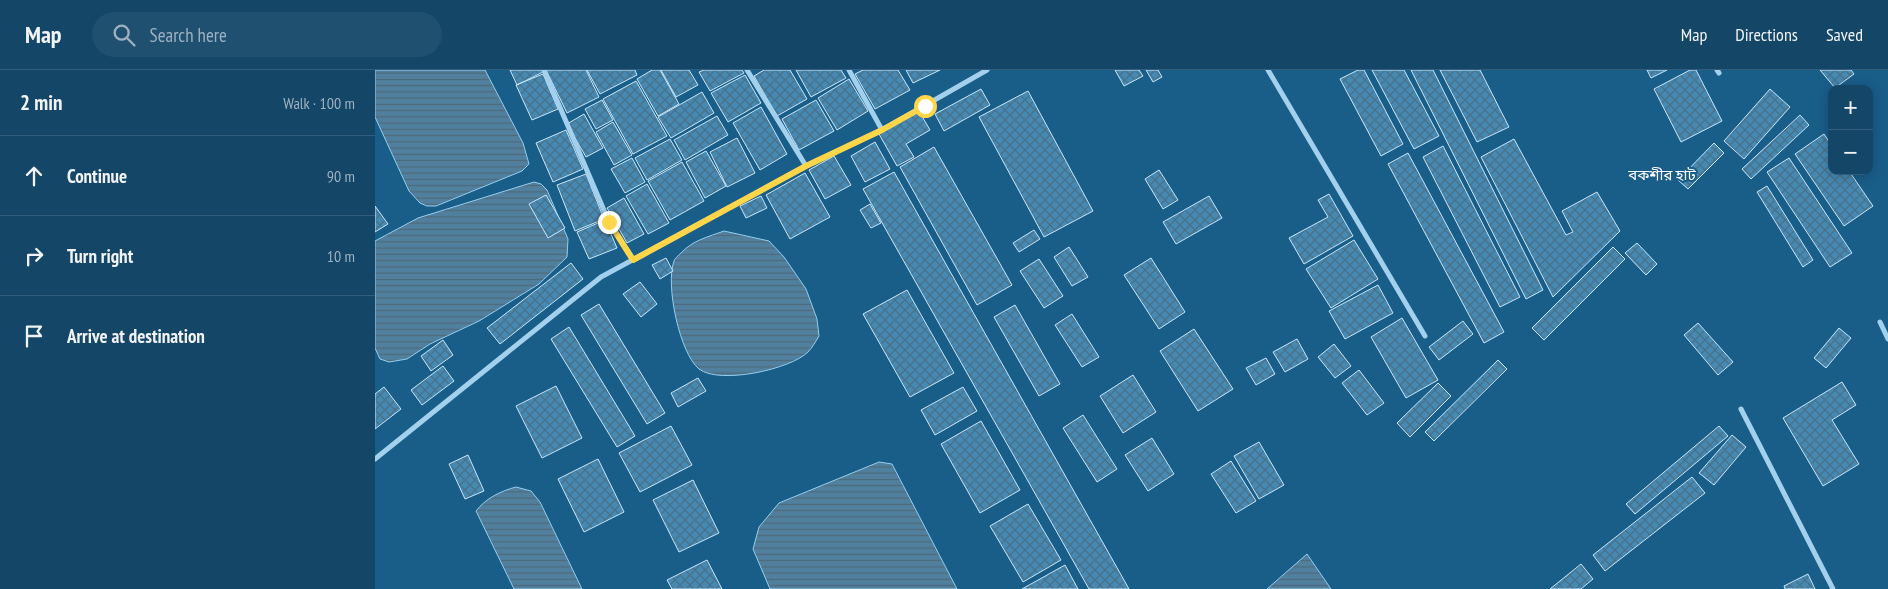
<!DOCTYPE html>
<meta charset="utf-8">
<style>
:root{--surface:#134667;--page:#205070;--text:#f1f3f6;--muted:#9db1c0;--line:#325e7b}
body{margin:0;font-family:"PT Sans Narrow","Noto Sans Bengali",sans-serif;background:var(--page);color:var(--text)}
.controls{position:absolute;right:15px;top:15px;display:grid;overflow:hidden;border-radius:10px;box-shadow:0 2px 12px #0003}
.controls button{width:45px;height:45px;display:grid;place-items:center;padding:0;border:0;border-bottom:1px solid var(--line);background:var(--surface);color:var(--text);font:25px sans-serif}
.stop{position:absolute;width:15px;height:15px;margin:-11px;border:4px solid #ffd54a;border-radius:50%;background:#fff}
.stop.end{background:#ffd54a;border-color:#fff;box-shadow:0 1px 5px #0008}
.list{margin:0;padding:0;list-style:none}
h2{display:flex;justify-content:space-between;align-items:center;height:65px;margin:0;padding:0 20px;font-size:21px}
h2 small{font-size:16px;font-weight:400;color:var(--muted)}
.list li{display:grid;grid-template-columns:32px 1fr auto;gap:15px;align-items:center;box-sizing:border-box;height:80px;padding:0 20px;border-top:1px solid var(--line)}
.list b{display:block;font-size:19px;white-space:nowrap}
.list em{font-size:16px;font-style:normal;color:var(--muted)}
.icon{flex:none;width:28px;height:28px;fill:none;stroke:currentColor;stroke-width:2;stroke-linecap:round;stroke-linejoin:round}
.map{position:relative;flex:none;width:1513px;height:519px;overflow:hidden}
header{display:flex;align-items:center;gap:30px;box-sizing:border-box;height:70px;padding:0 25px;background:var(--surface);border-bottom:1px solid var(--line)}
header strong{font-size:24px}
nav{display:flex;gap:28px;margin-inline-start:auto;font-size:18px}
.search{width:350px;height:45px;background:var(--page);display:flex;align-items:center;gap:12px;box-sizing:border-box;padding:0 18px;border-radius:28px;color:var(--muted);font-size:19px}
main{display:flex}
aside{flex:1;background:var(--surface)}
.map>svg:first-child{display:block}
.water{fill:url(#water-rules);stroke:#95ceef}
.building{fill:url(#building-cross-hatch);stroke:#c8e7f9}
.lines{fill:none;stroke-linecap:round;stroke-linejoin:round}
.street{stroke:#a2d0ed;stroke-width:5}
.route{stroke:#ffd54a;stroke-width:6}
.labels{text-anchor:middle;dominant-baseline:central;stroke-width:4;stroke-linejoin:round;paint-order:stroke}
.neighbourhood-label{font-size:15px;fill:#fff;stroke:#195d89}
</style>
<header>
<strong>Map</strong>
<div class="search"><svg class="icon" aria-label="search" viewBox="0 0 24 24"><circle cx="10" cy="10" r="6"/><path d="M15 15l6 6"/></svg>Search here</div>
<nav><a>Map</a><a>Directions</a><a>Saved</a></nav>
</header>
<main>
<aside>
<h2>2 min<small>Walk · 100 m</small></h2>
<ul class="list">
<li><svg class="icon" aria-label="ahead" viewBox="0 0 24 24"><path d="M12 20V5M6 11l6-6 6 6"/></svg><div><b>Continue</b></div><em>90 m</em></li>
<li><svg class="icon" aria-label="right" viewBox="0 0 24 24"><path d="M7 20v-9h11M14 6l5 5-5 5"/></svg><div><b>Turn right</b></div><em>10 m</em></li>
<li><svg class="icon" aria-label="arrive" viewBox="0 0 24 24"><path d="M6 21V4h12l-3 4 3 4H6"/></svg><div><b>Arrive at destination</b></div></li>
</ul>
</aside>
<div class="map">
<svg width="1513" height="519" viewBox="0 0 1513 519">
<defs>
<pattern id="water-rules" width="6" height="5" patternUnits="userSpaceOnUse" patternTransform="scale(1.25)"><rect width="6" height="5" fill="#50809e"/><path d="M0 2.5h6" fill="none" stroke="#4e6979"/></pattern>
<pattern id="building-cross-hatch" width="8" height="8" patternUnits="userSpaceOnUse" patternTransform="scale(1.25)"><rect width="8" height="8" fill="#4689b3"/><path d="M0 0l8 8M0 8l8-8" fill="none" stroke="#48718a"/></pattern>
</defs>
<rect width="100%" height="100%" fill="#195d89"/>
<path class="water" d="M0,0h110l38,73 6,21 -7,7 -86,35h-9l-7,-3 -11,-12 -34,-74z
M159,112l7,2 6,6 21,49 -1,18 -28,27 -60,37 -49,23 -23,15 -18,3 -9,-3 -5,-11v-107l43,-23z
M349,161l45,10 15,16 22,32 11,30 2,17c-3,5 -7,12 -11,16 -17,17 -88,33 -109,17 -19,-15 -34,-84 -25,-108 1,-3 5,-6 7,-8 12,-13 27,-16 43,-22z
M504,392l13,2 65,125h-187l-17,-40 6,-22 20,-24z
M141,417l15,4 9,11 42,87h-68l-38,-78c10,-13 25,-20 40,-24z
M932,484l24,35h-64z"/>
<path class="building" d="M135,0h32l1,2 -26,13z
M171,0h40l13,27 -32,16z
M212,0h48l2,5 -37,19z
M277,0h8l19,34 -21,12 -21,-37z
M286,0h28l9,15 -22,12z
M329,0h38l2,3 -34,18 -11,-19z
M389,0h26l17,29 -30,17 -23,-40z
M421,0h45l5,8 -35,19z
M488,0h35l12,20 -35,19 -20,-35z
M531,0h34l-27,13z
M740,0h24l4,6 -19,10z
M771,0h12l4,7 -9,5z
M983,0h6l39,74 -22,12 -41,-77z
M997,0h32l35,66 -25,13z
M1036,0h22l110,220 -17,9z
M1065,0h40l29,57 -32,15z
M1272,0h20l-16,8z
M1315,0h6l26,51 -41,21 -27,-53z
M1445,0h31l3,4 -19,14z
M168,4l15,35 -26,11 -16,-35z
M370,5l16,28 -33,19 -17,-29z
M474,9l19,32 -31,19 -19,-32z
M261,11l31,55 -34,18 -30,-55z
M606,19l9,16 -46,26 -9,-17z
M1395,19l20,18 -46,52 -20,-18z
M653,21l65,120 -49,26 -65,-120z
M327,22l12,21 -43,25 -13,-21z
M227,30l11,20 -17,9 -11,-20z
M441,30l18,31 -35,19 -17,-31z
M386,37l26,47 -27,16 -27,-47z
M544,41l11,19 -24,14 8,13 -17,9 -18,-32z
M209,44l19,34 -17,9 -19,-33z
M1425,45l9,10 -58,54 -9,-10z
M342,46l11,19 -43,25 -11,-20z
M238,52l19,33 -18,10 -18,-33z
M191,60l17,39 -30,13 -17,-39z
M1449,64l8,12v25h17l24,35 -29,20 -49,-72z
M362,68l18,35 -28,14 -17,-35z
M295,69l12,21 -35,20 -12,-22z
M1139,69l52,96 7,-3 -11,-21 35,-19 23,39 -67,66 -72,-140z
M500,72l15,27 -25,13 -14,-26z
M1339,73l10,10 -36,36 -10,-9z
M1068,76l77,151 -20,10 -77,-150z
M559,77l78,138 -35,20 -77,-138z
M331,81l20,35 -21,12 -19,-36z
M1033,83l96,179 -20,11 -96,-179z
M459,86l17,29 -26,14 -16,-29z
M257,88l13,24 -20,11 -14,-24z
M1414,88l63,95 -22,14 -63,-95z
M307,92l22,39 -34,19 -22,-39z
M784,100l19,30 -15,9 -18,-30z
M519,102l235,417h-40l-226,-400z
M430,103l25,44 -40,22 -24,-44z
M211,104l18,45 -29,12 -18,-46z
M272,114l22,39 -21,11 -22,-38z
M1392,116l46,74 -10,7 -46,-75z
M954,124l24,42 -49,28 -15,-26 39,-21 -10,-17z
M171,125l19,33 -17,10 -19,-34z
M386,126l6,12 -21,10 -6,-12z
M834,126l13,22 -46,26 -13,-22z
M249,128l20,36 -17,9 -20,-35z
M495,134l11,19 -10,5 -11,-18z
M0,136l13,18 -13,8z
M230,150l12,28 -28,11 -12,-27z
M659,160l6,9 -21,13 -6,-9z
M979,170l24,39 -47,29 -25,-39z
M1262,173l20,21 -11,11 -21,-22z
M694,177l19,30 -16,9 -18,-29z
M1238,177l12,12 -81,81 -12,-12z
M291,188l7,13 -13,8 -8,-14z
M776,188l34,54 -26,17 -35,-54z
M664,189l24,37 -19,12 -24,-37z
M196,193l12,16 -83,65 -13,-16z
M265,212l17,22 -16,13 -18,-23z
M1003,215l15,28 -48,26 -16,-28z
M532,220l47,83 -44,24 -47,-83z
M224,234l66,109 -18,11 -66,-109z
M640,235l45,79 -21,12 -45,-79z
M697,244l27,43 -17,10 -27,-42z
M1027,248l36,62 -32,18 -35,-61z
M1088,251l10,13 -34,26 -10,-13z
M1323,253l35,39 -15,13 -34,-40z
M194,257l66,109 -18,11 -66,-108z
M1464,258l12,10 -25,30 -12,-10z
M819,259l39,60 -35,22 -38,-60z
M922,269l11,20 -23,13 -12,-20z
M68,270l10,15 -22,16 -10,-15z
M959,274l17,22 -16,12 -17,-21z
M891,288l9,16 -19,11 -10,-17z
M1123,290l9,9 -73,72 -9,-9z
M68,296l11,15 -32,24 -11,-15z
M984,300l25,33 -17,12 -25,-32z
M758,305l23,37 -33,21 -23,-37z
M323,308l8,13 -28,16 -7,-14z
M1467,312l14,23 -24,15 27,44 -36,22 -40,-68z
M1063,313l13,13 -41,41 -13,-14z
M181,316l26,52 -40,20 -26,-52z
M9,317l17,22 -26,20v-35z
M588,317l14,24 -42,24 -14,-25z
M708,345l34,54 -20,13 -34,-54z
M606,351l39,69 -40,23 -39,-69z
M296,356l21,39 -52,27 -21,-39z
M1344,356l9,10 -93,78 -9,-10z
M1357,365l14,12 -32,38 -15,-12z
M777,368l22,36 -26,17 -23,-36z
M884,372l25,43 -25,14 -25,-43z
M93,385l16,36 -19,8 -16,-35z
M223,389l26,53 -40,20 -26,-53z
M856,391l25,40 -20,12 -25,-39z
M1317,407l13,16 -100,78 -12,-16z
M318,410l26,53 -40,19 -26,-52z
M653,434l33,56 -38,22 -33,-56z
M332,490l15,29h-50l-5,-9z
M1206,494l12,15 -12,10h-31z
M690,495l13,24h-56z
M1433,504l7,15h-30l-1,-3z"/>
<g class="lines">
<path class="street" d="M169,0l65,152 24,37
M372,0l59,96
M474,0l33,60
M893,0l157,266
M1342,0l2,3
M1505,252l8,17
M1366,339l92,180
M0,389l226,-182 205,-111 76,-36 105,-60"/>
</g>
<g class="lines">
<path class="route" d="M234,152l24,38 173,-94 76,-36 43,-24"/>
</g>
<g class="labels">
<g class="neighbourhood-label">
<text x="1287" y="104">বকশীর হাট</text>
</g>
</g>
</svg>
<div class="controls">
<button>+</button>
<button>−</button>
</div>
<div class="stop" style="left:550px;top:36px"></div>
<div class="stop end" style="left:234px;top:152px"></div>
</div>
</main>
